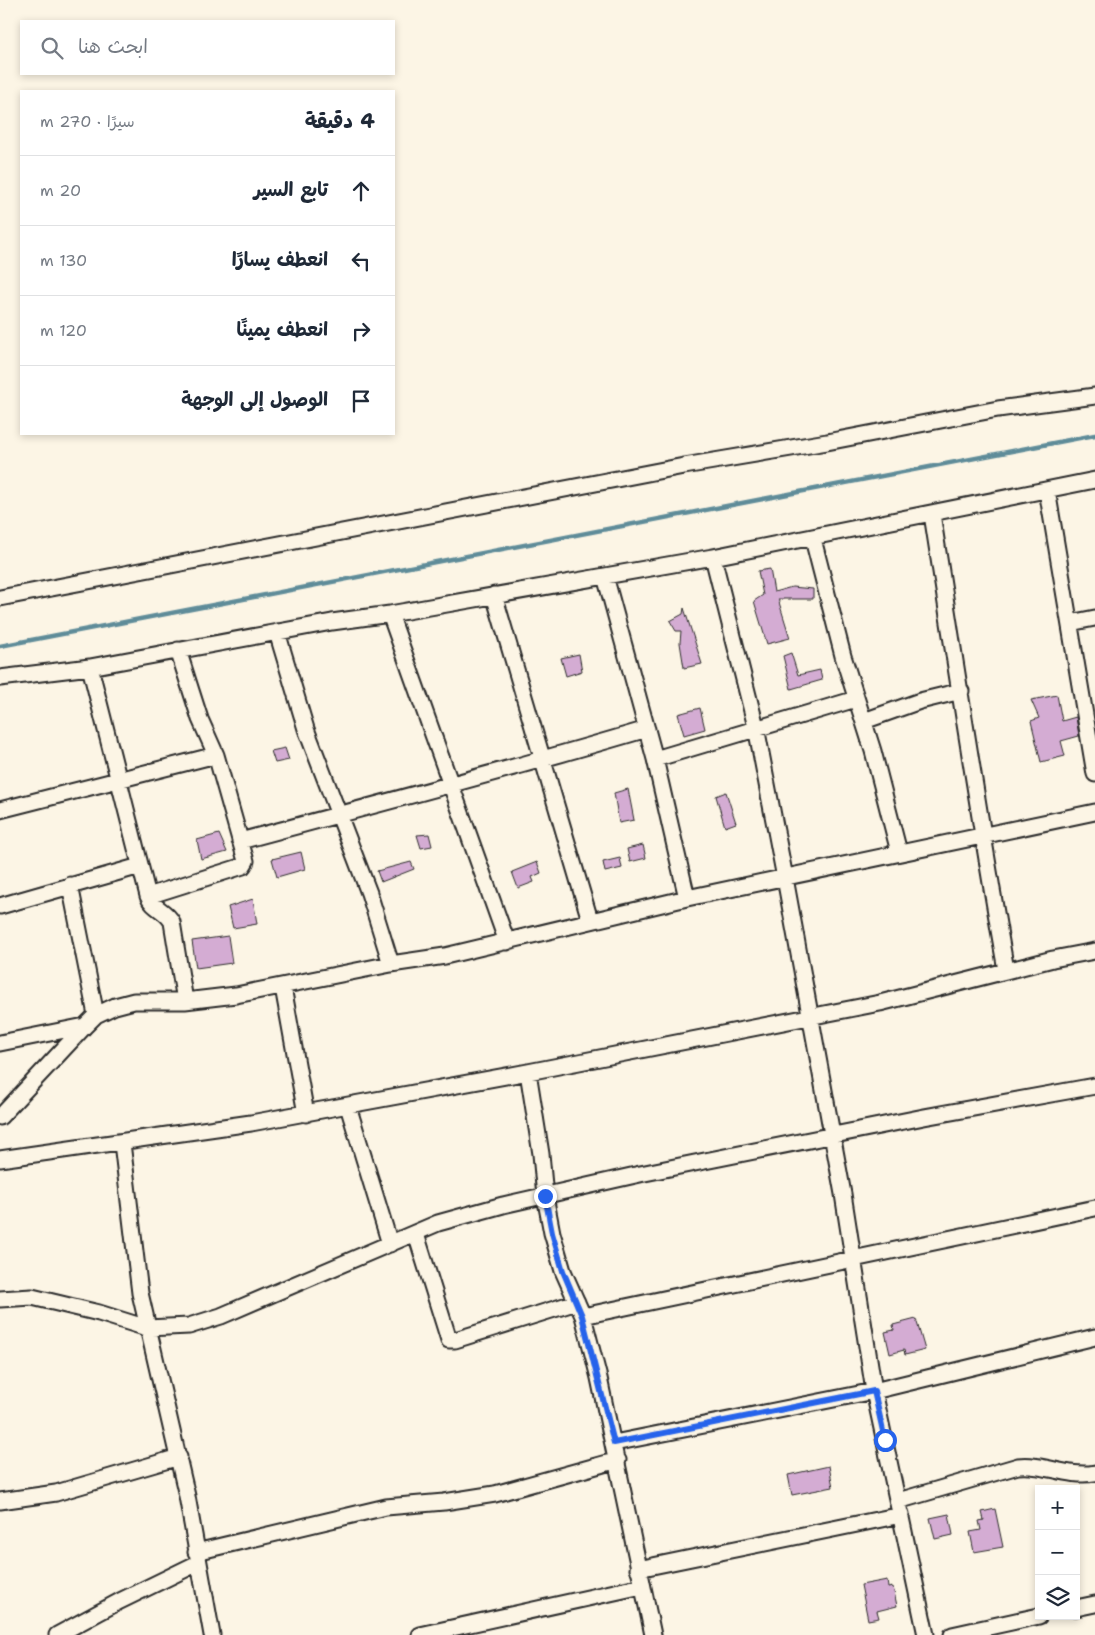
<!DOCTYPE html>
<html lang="ar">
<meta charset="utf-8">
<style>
:root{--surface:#fff;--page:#f6f6f7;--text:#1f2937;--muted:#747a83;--line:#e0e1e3}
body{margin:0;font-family:"Shantell Sans","Playpen Sans Arabic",sans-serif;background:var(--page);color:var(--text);direction:rtl}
.controls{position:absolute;right:15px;bottom:15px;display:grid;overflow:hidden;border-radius:0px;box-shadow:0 2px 8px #0003}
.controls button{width:45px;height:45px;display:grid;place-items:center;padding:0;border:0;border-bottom:1px solid var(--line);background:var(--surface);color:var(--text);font:25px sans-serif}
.stop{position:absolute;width:15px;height:15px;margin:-11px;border:4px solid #2563eb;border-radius:50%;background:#fff}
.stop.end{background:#2563eb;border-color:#fff;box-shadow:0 1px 5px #0008}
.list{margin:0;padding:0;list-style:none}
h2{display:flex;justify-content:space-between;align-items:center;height:65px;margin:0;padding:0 20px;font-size:21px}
h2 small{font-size:16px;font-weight:400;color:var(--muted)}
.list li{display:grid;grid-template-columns:32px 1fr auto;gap:15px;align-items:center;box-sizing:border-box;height:70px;padding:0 20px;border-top:1px solid var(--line)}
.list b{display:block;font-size:19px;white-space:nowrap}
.list em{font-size:16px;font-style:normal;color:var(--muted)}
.icon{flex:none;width:28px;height:28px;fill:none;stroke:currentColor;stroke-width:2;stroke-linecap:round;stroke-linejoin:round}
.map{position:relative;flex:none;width:1095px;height:1635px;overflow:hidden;direction:ltr}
.search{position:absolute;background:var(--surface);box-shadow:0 2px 8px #0003;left:20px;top:20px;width:375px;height:55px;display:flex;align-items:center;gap:12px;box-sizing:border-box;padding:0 18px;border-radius:0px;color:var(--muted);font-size:19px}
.panel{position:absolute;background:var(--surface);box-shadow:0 2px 8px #0003;left:20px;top:90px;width:375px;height:345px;border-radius:0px;direction:rtl}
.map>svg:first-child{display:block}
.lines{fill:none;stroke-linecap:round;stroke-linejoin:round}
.stream{stroke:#5f8c99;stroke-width:4.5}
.building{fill:#d4acd3;stroke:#2b2b2b}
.minor-casing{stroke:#2b2b2b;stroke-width:19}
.minor{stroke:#fcf5e5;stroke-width:15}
.route{stroke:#2563eb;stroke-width:6}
</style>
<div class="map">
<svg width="1095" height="1635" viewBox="0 0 1095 1635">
<rect width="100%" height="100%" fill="#fcf5e5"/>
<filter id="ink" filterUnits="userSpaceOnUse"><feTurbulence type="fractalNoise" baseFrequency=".02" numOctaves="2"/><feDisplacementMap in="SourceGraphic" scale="10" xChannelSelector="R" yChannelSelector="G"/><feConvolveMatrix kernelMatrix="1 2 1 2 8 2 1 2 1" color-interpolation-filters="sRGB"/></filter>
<g filter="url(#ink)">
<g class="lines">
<path class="stream" d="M0,646l1095,-211"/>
</g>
<path class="building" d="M770,569l4,23 18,-5 21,2v10h-35l12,39 -23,6 -13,-43 9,-6 -5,-24z
M684,608l18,56 -18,4 -4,-25 1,-12h-5l-6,-10 13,-7z
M791,653l7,22 22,-5 2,10 -31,9 -8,-33z
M579,654l3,17 -16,5 -5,-18z
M1057,695l5,26 14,-4 3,19 -18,5 4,15 -24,6 -10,-41 8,-3 -8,-18z
M700,708l5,21 -21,6 -6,-21z
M285,748l4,12 -14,3 -4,-12z
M628,789l6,31 -15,3 -5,-30z
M726,792l10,31 -11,4 -9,-31z
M219,834l8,18 -26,7 -4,-19z
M429,834l3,12 -11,2 -4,-13z
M643,845l3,13 -16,4 -3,-13z
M301,852l4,17 -28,8 -5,-18z
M620,858l2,10 -17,4 -2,-10z
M411,862l3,7 -33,13 -4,-11z
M537,862l4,11 -9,4 2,5 -16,6 -6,-16z
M253,899l4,25 -24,4 -5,-21z
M228,936l4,27 -36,5 -4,-27z
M916,1319l9,31 -20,5 -1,-5 -14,4 -5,-22 9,-2 -1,-5z
M829,1466l4,21 -41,8 -4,-20z
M995,1509l8,38 -29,5 -4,-20 11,-2 -2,-9 5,-1 -2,-8z
M949,1514l4,21 -18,4 -5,-21z
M887,1580l1,8 5,-1 4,19 -20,5 2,7 -11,2 -7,-35z"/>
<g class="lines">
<g class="minor-casing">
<path id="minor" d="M1047,490l48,284
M932,514c24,153 47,305 74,456
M813,539l30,117 30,95 26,101
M713,557l43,170 29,151 58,316 31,197 52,244
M605,576l50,183 32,139
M494,595l96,325
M0,598l684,-132 143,-24 171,-33 97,-13
M390,614l117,328
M1070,623l25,-5
M277,632l29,97 63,164 22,71
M90,667l58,229c5,13 18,14 24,26l13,79
M0,678l90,-11 242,-45 58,-8 323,-57 382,-77
M864,721l56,-20 41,-10
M655,759l201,-60
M0,810l216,-55
M240,841c136,-36 272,-72 407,-112
M70,885l26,130
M148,896l95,-30 3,-5 -30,-106 -16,-36 -22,-69
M0,906l140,-40
M283,987l23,127
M0,1043l85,-17
M528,1072l13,82 4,42 7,37 11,38 20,45 16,62 54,257
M348,1106l42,138
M0,1117l85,-91 11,-11 19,-9 19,-5h51l51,-6 155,-31 54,-8 242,-58 408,-86
M122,1143l18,150 47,203 25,139
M0,1159l251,-36 277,-51 352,-69 173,-44 42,-8
M416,1234l33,106h6l122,-38
M0,1299l32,-2 67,16 48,15 42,-2 32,-10 217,-93 65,-18 137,-31 284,-57 171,-31
M583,1316l512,-108
M614,1443l260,-52 221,-54
M0,1501l56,-8 123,-36
M898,1501l120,-35c26,-3 50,12 77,7
M196,1552l190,-45 58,-5 51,-8 123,-34
M638,1569l263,-54
M1076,1608l19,-4
M57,1635l63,-34 78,-38
M420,1635l222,-49
M952,1635l87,-19"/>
</g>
<use href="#minor" class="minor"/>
</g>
</g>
<g class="lines" filter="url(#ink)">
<path class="route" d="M545,1196l7,37 11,38 19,45 32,127 260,-52 11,49"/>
</g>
</svg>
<div class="controls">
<button>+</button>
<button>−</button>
<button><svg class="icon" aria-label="layers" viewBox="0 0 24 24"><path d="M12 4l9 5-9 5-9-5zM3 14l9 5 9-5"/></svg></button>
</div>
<div class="stop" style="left:885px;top:1440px"></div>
<div class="stop end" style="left:545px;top:1196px"></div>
<div class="search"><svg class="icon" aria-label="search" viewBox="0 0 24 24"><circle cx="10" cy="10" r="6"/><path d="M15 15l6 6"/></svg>ابحث هنا</div>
<section class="panel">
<h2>4 دقيقة<small>سيرًا · 270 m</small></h2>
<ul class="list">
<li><svg class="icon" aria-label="ahead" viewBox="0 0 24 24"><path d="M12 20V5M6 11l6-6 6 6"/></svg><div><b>تابع السير</b></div><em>20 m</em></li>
<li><svg class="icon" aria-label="left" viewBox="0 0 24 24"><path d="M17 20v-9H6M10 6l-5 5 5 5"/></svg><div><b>انعطف يسارًا</b></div><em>130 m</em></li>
<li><svg class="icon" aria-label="right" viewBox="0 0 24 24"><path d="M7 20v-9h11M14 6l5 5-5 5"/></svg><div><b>انعطف يمينًا</b></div><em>120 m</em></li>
<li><svg class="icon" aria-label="arrive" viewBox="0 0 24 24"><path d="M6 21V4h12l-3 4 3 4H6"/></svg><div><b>الوصول إلى الوجهة</b></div></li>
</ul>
</section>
</div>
